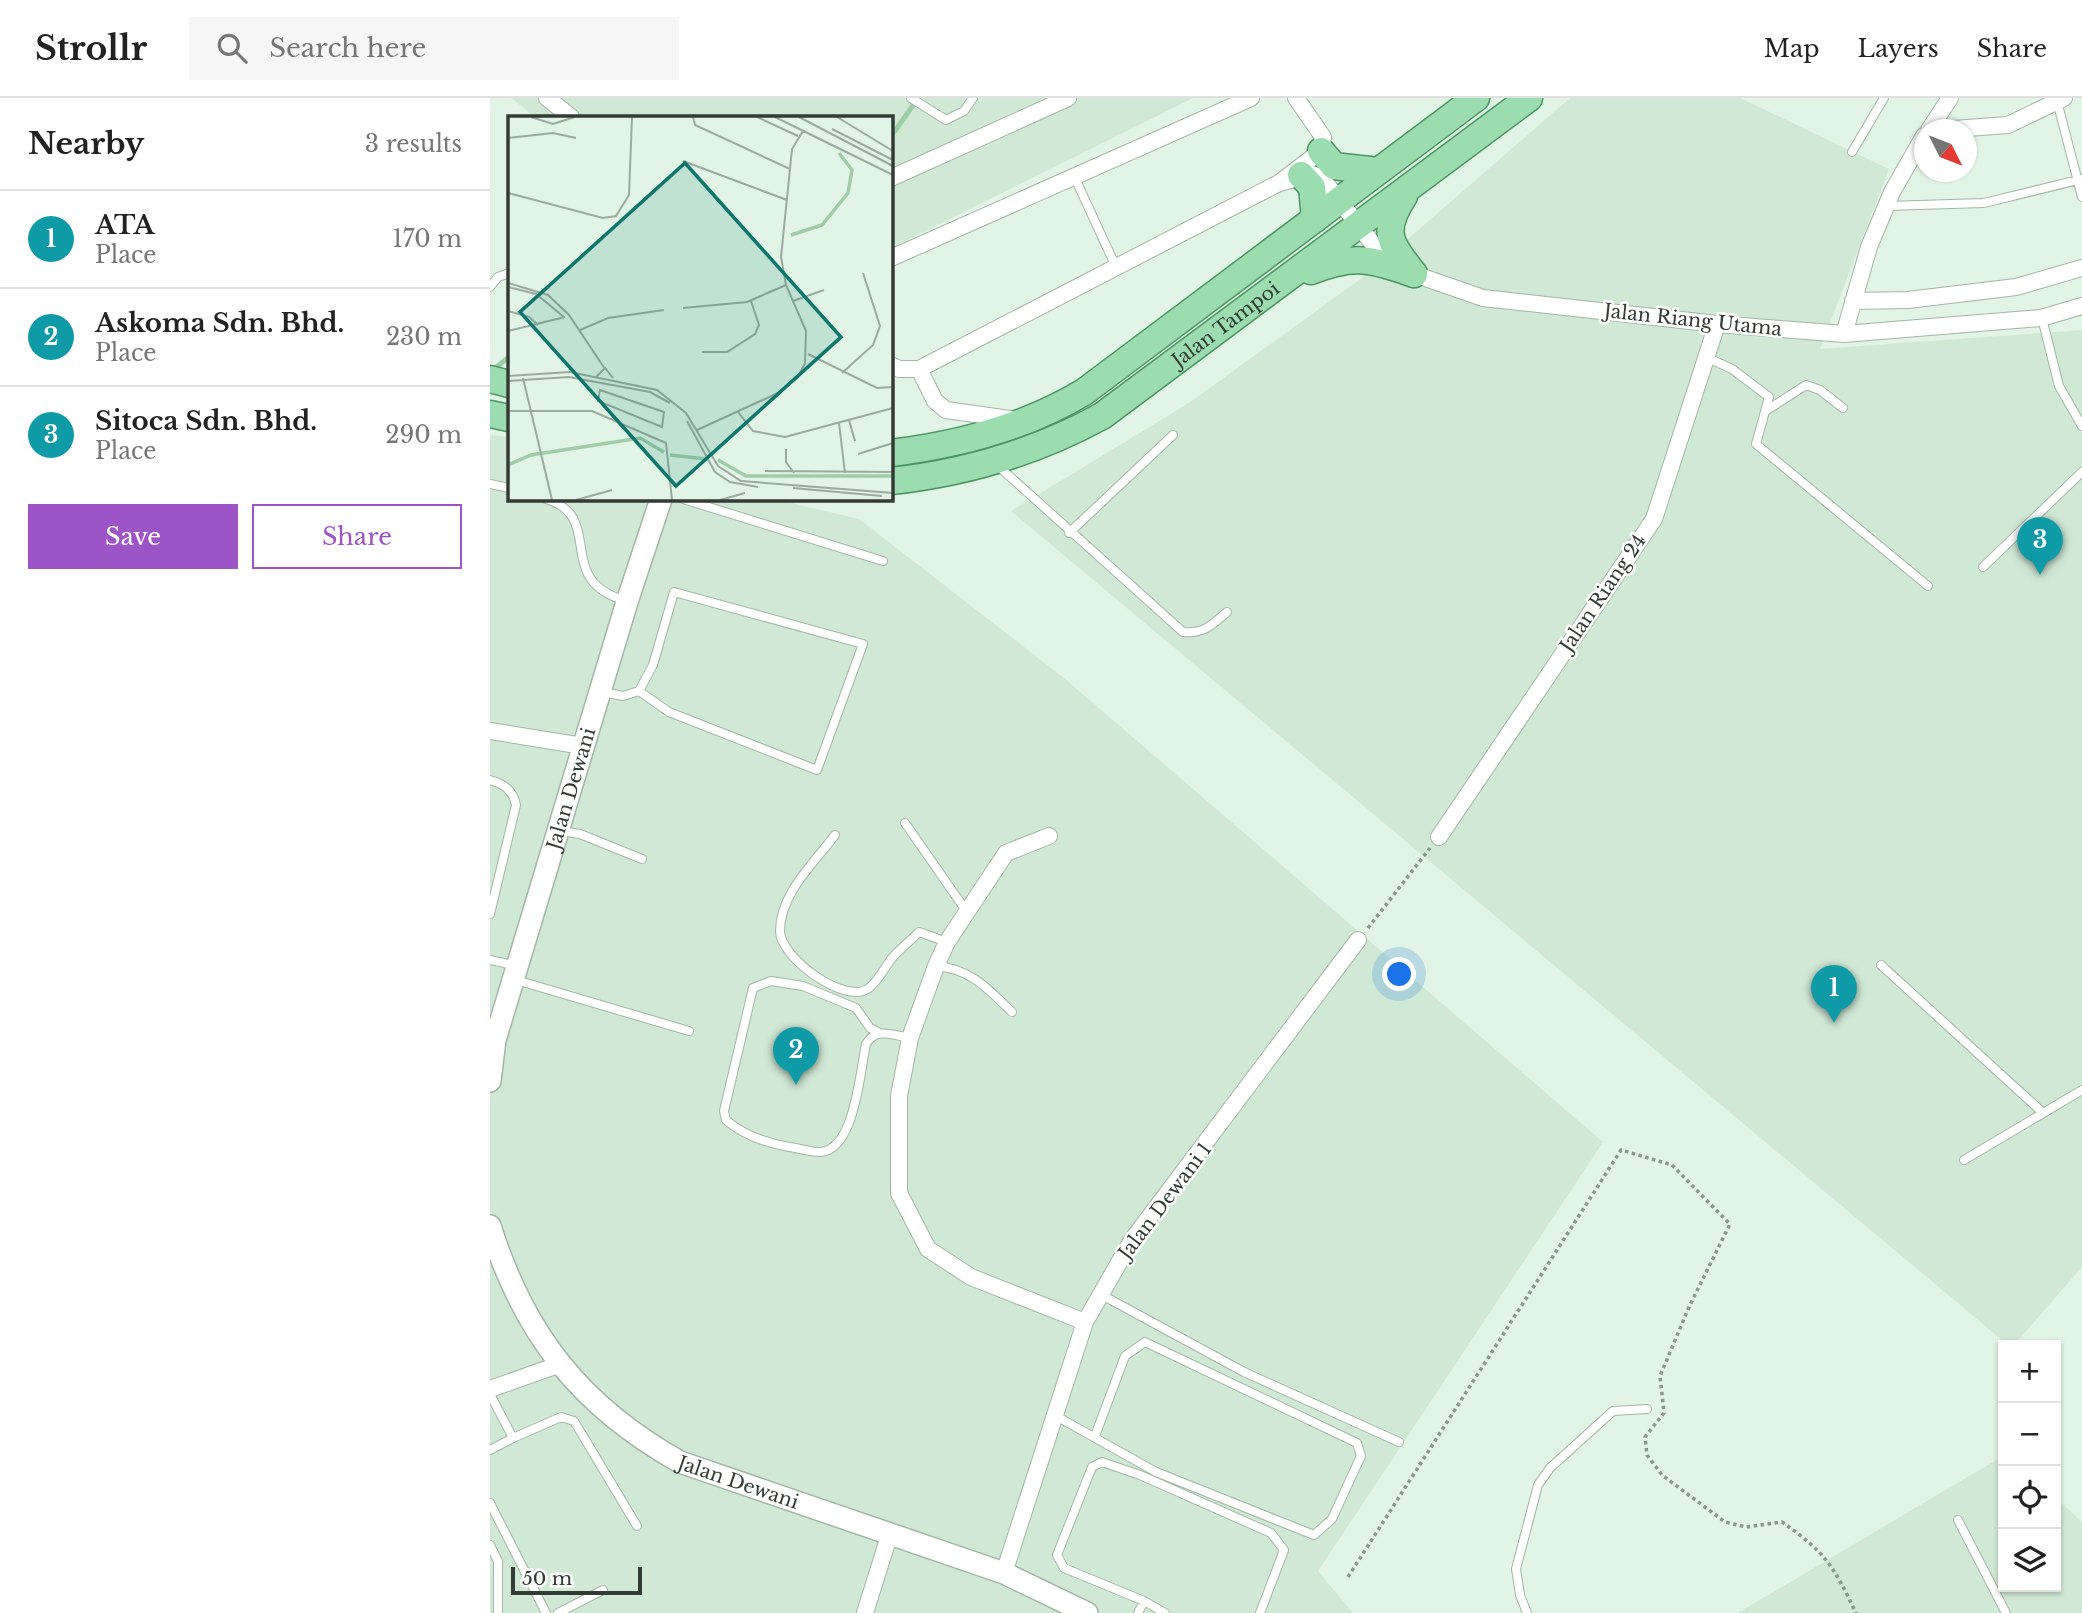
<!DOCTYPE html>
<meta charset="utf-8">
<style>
:root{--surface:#fff;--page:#f6f6f6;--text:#222;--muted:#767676;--line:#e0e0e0;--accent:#9d54c7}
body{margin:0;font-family:"Libre Baskerville",serif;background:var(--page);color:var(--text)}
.controls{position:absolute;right:21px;bottom:21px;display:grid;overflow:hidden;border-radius:0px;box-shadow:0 2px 5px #0004}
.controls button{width:63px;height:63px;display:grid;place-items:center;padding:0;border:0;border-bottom:2px solid var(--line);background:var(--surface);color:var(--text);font:35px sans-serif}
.compass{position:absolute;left:1424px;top:21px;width:63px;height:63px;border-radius:50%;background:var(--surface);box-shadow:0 2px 5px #0004;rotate:132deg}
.scale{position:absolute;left:21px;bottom:18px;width:131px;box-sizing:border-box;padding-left:7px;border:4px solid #333b35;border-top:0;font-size:19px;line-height:24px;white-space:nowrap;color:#333b35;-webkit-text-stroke:5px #fff;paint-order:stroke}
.you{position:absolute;left:910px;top:877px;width:24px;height:24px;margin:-18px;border:5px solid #fff;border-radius:50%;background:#1a73e8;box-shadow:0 0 0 10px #1a73e833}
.badge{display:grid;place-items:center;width:46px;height:46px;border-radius:50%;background:var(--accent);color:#fff;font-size:23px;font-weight:700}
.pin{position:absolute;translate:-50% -58px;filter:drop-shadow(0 2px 4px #0008)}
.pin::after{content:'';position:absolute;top:37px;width:24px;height:21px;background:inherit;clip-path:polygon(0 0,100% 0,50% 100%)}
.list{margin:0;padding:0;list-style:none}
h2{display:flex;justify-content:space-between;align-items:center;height:91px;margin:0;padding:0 28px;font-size:30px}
h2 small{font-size:23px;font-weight:400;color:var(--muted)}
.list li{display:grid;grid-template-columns:46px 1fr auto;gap:21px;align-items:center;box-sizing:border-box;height:98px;padding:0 28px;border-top:2px solid var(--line)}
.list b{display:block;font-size:26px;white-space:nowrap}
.list p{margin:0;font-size:23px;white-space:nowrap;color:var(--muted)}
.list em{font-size:23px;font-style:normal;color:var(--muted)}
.actions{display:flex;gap:14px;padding:21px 28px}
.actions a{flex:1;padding:16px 0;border:2px solid var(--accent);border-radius:0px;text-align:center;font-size:24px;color:var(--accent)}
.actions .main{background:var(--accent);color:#fff}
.icon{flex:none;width:38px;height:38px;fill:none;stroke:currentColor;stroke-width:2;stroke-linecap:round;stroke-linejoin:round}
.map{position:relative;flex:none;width:1592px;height:1515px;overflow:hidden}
header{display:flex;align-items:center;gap:42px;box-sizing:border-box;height:98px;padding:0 35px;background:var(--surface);border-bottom:2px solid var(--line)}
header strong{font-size:33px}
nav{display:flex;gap:38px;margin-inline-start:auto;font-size:24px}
.search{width:490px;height:63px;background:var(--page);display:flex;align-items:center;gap:18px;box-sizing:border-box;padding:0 24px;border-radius:0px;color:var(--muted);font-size:26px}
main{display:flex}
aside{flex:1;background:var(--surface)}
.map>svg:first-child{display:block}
.built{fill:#d0e9d5}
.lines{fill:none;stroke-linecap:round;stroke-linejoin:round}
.stream{stroke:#9ecda8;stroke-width:5}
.service-casing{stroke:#a3b5a6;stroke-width:10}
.minor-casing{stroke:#a3b5a6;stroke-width:18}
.tertiary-casing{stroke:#a3b5a6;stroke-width:24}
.primary-casing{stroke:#4c9562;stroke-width:29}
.path{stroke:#8a988d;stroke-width:3.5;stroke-dasharray:3.5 3.5;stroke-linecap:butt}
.service{stroke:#fff;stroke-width:8}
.minor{stroke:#fff;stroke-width:16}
.tertiary{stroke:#fff;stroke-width:21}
.primary{stroke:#9cddb0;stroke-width:26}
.labels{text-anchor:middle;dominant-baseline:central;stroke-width:5;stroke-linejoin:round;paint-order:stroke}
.street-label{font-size:19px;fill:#333b35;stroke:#fff}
.inset-river{fill:none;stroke:#9ecda8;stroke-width:3.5}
.inset-road{fill:none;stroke:#9baa9f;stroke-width:2}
.view{fill:#0f766e;fill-opacity:0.15;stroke:#0f766e;stroke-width:3.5}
.inset-edge{fill:none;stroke:#333b35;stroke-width:3.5}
</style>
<header>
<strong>Strollr</strong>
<div class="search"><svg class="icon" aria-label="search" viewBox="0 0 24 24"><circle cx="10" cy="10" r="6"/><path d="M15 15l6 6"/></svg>Search here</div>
<nav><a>Map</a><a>Layers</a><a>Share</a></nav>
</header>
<main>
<aside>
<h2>Nearby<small>3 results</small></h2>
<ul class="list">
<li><span class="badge" style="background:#0f9aa8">1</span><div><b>ATA</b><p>Place</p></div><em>170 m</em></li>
<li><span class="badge" style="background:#0f9aa8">2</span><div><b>Askoma Sdn. Bhd.</b><p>Place</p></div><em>230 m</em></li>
<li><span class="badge" style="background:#0f9aa8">3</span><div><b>Sitoca Sdn. Bhd.</b><p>Place</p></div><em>290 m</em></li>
</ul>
<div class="actions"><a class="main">Save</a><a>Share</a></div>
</aside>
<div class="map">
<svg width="1592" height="1515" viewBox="0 0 1592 1515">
<rect width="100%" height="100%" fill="#e1f4e5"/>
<path class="built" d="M21,0h682l-302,150v-131h-356z
M1080,0h170l149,71 -69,180 262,-19v937l-68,78h-6l-997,-834 178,-108 181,-131z
M0,337l19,2v62h265l85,20 205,159 539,464 -285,429 35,42h-863z
M1513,1358v131h53v-89l26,24v91h-344z"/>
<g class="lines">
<path class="stream" d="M401,35l4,-2 21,-30
M3,272l16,-13"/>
<g class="service-casing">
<path id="service" d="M421,0l35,22 18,-9 9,-13
M1567,3l25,96
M1362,54l32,-54
M584,78l42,91
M1396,108l98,-3 98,-24
M0,189l8,-10 11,-4
M1552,220l17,68 23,40
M1218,260l24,11 37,28 -13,47 172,142
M1277,312l39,-25 14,5 23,18
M507,367l186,167c21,2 29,-7 44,-20
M0,386l19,4
M56,401c48,14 24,56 48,84 9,10 21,14 33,19
M193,401l200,62
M579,435l104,-98
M1493,469l99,-95
M112,594l21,4 16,-5 14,-26 21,-73 189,52 -46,126 -148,-58 -30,-21
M0,682c15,4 23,11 26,25l-26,109
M415,725l62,89
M71,733l19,3 62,25
M345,737c-21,28 -55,59 -55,96 0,26 65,75 89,57 9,-7 16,-21 23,-30 8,-9 18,-17 27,-26l28,10
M0,862l27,6
M1391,867l160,146
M446,868c35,3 51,22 76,46
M26,882l173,51
M388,934l-8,-4 -14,-20 -53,-22 -32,-5 -18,7 -29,123 2,9c17,15 41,23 63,27 10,1 23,6 32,5 34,-3 39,-81 45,-108 10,-17 26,-9 44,-6
M1474,1062l118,-70
M610,1196l144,78 155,70
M0,1296l23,44 -23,12
M566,1318l100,56 158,63 18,-16 29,-63 -4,-13 -212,-101 -20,14 -30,80
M23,1340l48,-21 13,4 63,105
M0,1405l56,110
M1468,1422l48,93
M0,1447l8,16v52
M68,1515l45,-23
M648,1515l6,-12
M675,1515l-21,-12 -80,-33 -7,-13 35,-88 10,-5 38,13 131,58 13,17 -24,63
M1037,1515l-7,-18 -4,-26 22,-84 12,-17 63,-57 34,-2"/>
</g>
<g class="minor-casing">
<path id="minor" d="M57,0l24,19
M1439,32l21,-32
M1450,32l68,-5 56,-27
M401,80l177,-80
M789,85l33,-9 9,3 55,71 38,26 69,24 234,26 127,10 197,-16 41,-12
M401,160l360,-160
M1363,203l55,-1 108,-13 66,-19
M1354,236l25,-87 23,-55 32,-56
M401,267l8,4h20l360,-186 42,-32 2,-14 -27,-39
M429,271l16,32 11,9 72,10
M0,633l93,15
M559,738l-43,17 -59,89 -11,24 -26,72 -11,58v97l29,56 43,28 114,45
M949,739l215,-318 63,-195
M0,1291l68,-24
M514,1475l81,-251 47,-82 226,-300
M375,1515l25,-80"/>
</g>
<g class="tertiary-casing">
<g id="tertiary">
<path id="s1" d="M0,983l5,-41 132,-438 34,-103"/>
<path id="s2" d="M0,1128c34,108 90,180 190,236l324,111 83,40"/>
</g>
</g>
<g class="primary-casing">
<g id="primary">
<path d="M831,53l13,15 44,5"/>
<path d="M811,77l11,12 3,32"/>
<path d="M914,98c-23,36 -15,46 10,78"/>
<path d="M821,173c44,-17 59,-12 103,3"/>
<path d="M0,281l19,5"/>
<path d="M0,316l19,4"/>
<path d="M401,355c66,-8 135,-26 193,-61l392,-294"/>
<path id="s3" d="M401,383c75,-8 145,-29 211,-65l427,-318"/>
</g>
</g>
<path class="path" d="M878,830l62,-80
M858,1479l273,-427 51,15 58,59 -41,83 -29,69 4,37 -19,24 2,18 15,20 63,47 21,5 36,-5c44,31 51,43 74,91"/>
<use href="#service" class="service"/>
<use href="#minor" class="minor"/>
<use href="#tertiary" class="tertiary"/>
<use href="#primary" class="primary"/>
</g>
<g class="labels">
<g class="street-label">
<text transform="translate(1203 222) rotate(6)">Jalan Riang Utama</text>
<text stroke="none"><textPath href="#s3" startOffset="376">Jalan Tampoi</textPath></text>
<text transform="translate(1113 495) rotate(-56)">Jalan Riang 24</text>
<text stroke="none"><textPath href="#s1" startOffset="304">Jalan Dewani</textPath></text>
<text transform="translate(675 1103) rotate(-53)">Jalan Dewani 1</text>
<text stroke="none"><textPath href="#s2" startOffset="373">Jalan Dewani</textPath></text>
</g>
</g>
<g transform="translate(18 18)">
<rect width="385" height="385" fill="#e1f4e5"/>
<path class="inset-river" d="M283,119l31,-10 26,-32 4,-23 -13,-17M162,339l36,4M210,344l28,16h147M0,349l23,-10 109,-17 24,14"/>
<path class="inset-road" d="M23,1l22,7 22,-7M185,1l2,8 95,44M249,1l41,19M267,1l118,58M291,1l94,49M329,1l56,34M324,13l61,31M0,22l45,-5 23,5M175,45l104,39M0,77l95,25 13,-2 13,-21 3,-78M0,167l40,12 21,20 36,54M0,171l28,7 28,23M285,185l31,-11M175,192l64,-6 39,-17M0,195l21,6 9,8M72,214l28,-12 56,-8M0,215l57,-14M194,236h25l28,-18 4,-9 -8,-24M300,238l69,34 16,-1M334,257l31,-28 7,-19 -17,-53M0,260l62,-4 87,18 29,23 32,53 23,15 152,12M88,261l9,-9 8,10M15,262l29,122M0,265l61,-4 81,15 20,11M92,274l64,22 -2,15 -64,-26zM0,295h84l74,32 6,57M230,296l15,19 32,6 108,-29M341,304l6,21M179,305l28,51 15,10 28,5M331,307l6,50M189,314l81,-37 20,-16 7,-14 1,-32 -20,-46 -5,-28 11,-108 11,-18M278,333v13l8,11M350,338l35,-11M257,355l128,1M285,372l89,8M68,384l36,-10M212,384l25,-7"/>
<path class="view" d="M177,47l156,174 -165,149 -156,-174z"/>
<rect width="385" height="385" class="inset-edge"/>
</g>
</svg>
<div class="controls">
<button>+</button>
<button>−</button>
<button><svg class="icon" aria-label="locate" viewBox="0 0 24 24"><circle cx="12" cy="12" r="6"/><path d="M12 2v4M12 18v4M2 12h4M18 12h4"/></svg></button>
<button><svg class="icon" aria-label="layers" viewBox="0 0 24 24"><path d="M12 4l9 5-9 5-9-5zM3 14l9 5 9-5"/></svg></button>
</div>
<svg class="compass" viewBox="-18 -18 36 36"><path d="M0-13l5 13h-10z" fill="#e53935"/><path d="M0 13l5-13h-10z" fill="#767676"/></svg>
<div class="scale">50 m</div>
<div class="you"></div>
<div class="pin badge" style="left:1344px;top:925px;background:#0f9aa8">1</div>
<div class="pin badge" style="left:306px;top:987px;background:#0f9aa8">2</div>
<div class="pin badge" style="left:1550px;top:477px;background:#0f9aa8">3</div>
</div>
</main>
